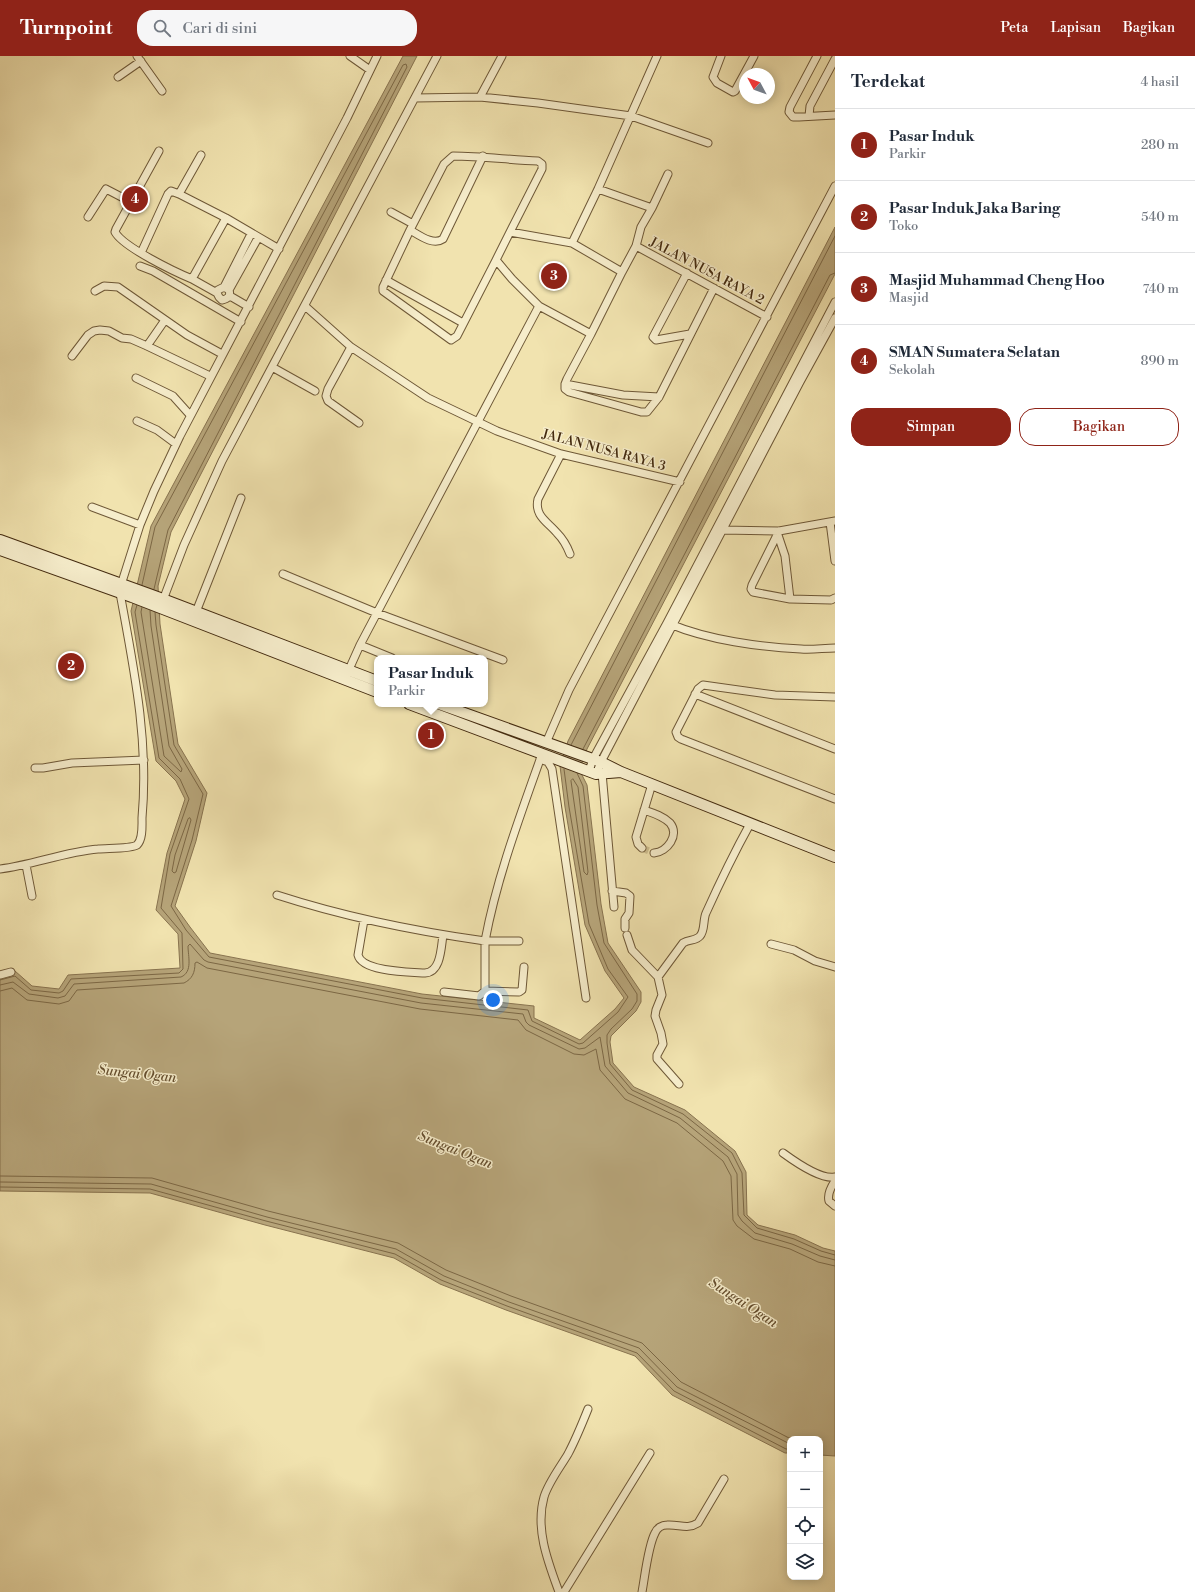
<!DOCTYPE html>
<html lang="id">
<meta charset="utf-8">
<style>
:root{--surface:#fff;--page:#f6f6f7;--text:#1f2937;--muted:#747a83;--line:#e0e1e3;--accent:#8f2418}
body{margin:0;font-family:"Libre Bodoni",serif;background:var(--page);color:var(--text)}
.controls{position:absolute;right:12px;bottom:12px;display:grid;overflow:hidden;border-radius:8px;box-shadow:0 2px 10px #0003}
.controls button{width:36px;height:36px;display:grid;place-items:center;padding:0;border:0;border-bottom:1px solid var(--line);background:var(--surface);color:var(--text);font:20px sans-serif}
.compass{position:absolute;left:739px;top:12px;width:36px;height:36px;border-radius:50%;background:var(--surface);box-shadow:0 2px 10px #0003;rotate:311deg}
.you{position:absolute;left:493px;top:944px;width:14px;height:14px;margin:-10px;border:3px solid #fff;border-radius:50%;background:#1a73e8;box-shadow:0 0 0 6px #1a73e833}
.badge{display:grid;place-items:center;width:26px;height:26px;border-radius:50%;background:var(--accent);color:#fff;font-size:13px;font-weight:700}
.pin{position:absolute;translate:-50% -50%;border:2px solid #fff;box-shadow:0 1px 4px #0006}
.popup{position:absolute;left:374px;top:599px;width:114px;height:52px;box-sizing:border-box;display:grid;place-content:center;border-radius:8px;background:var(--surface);filter:drop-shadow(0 1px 3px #0005);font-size:13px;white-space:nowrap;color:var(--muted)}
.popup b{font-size:15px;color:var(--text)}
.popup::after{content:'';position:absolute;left:50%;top:100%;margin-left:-8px;border:8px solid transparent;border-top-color:var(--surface)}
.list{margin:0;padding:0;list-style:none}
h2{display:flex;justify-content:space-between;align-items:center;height:52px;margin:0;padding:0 16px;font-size:17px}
h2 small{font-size:13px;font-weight:400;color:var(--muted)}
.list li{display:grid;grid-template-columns:26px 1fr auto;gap:12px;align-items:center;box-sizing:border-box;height:72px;padding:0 16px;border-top:1px solid var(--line)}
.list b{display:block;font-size:15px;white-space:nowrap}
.list p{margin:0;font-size:13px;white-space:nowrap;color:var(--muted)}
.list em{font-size:13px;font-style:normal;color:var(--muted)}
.actions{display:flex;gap:8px;padding:12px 16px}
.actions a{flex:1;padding:9px 0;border:1px solid var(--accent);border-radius:16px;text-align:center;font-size:14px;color:var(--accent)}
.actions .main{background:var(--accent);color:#fff}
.icon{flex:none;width:22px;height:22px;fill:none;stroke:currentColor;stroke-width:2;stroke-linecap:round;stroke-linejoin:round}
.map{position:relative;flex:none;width:835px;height:1536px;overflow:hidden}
header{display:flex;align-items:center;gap:24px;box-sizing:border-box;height:56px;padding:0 20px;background:var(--accent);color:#fff}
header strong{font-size:19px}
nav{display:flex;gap:22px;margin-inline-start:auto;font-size:14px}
.search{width:280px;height:36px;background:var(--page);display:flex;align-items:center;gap:10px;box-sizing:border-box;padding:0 14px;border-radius:16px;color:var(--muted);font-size:15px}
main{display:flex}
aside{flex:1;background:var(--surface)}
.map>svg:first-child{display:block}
.water{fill:#b6a479;stroke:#88734f}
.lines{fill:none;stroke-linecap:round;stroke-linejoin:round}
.shore{stroke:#7c6744;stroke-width:1}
.street-tunnel{stroke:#cebe8f;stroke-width:7;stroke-dasharray:7 3.5;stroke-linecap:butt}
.street-casing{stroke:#6e5837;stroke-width:9}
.secondary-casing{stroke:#432a0f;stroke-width:12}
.street{stroke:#f6edcb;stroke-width:7}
.secondary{stroke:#f6edcb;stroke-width:10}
.labels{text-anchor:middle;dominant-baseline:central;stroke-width:3;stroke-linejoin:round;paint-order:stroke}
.street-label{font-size:13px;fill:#432a0f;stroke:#f6edcb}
.water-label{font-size:14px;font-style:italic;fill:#664f2f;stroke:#f6edcb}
</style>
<header>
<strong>Turnpoint</strong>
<div class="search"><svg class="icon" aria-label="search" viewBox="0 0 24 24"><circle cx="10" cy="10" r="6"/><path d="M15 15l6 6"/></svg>Cari di sini</div>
<nav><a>Peta</a><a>Lapisan</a><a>Bagikan</a></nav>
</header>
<main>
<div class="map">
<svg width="835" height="1536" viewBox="0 0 835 1536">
<rect width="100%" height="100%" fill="#f1e3af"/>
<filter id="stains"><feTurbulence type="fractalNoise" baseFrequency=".005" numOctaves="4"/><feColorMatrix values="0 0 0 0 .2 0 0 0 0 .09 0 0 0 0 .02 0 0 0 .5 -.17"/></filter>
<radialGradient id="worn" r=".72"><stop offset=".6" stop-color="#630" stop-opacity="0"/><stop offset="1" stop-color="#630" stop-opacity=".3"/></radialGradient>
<path class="water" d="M403,0h14l-246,476 -13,54 2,38 18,120 29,49 -11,48 -21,65 15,21 20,26 212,41 112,12v12l46,22 35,-31 9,-11 -19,-27 -20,-46 -20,-118 -5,-41 8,-25 267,-514v47l-248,475 -7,19 1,5 6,12 14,119 7,39 33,49v10l-5,9 -25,25 -1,6 3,21 21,24 51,23 50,41 11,21 1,43 11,10 37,10 28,13 12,3v205l-15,-1v-16h-30v14h-5l-113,-58 -37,-39 -129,-46 -66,-26 -46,-26 -129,-33 -115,-32 -150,-2v-215l15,-5 17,15 27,3 9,-14 112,-7 -2,-34 -22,-24 11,-57 18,-54 -9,-18 -20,-20 -25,-150 20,-85z"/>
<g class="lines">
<path class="shore" d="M142,529l13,-58 248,-462 3,-1 1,3 -239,463 -14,59
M142,551l-1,5 23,144 17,16 1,-3 -13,-23 -18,-120 -1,-16
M155,556l1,13 18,120 29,49 -11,46 -21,66 15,24 23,27 213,41 106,12 4,11 47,23 4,-1 35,-31 10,-15 -20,-28 -19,-45 -20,-117 -5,-38
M571,689l264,-509
M583,693l247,-474 5,-2
M577,717l6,13 14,119 7,38 33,51v7l-5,8 -21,20 -4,6v8l3,21 22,26 51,24 49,39 10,20 2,42 13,13 37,11 27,12 14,4
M573,723l5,8 10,85 -1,3 -3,-3 -13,-91z
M190,762l1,2 -15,52 -2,1 -2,-2 3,-16 13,-36z
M0,924l15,-4 16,14 28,3 4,-2 8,-12 108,-6 4,-4 -1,-36 -21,-25 9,-54 19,-55 -9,-20 -21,-21 -24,-146 2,-7
M0,929l13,-3 16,12 29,4 7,-2 9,-12 107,-7c12,-5 7,-21 7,-31l2,-2 14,16 4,2 213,41 102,11 3,8 3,3 50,24 6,-1 15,-11 5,29 23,27 52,25 48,39 9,17 1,41 4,6 13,12 37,11 28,12 15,4
M0,935l12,-3 15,12 32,4 10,-3 8,-11 107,-7c8,-4 11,-10 11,-20l2,-1 10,6 213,41 98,11 8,10 48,24 10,1 12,-6 4,21 25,29 52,24 46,38 8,15 2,44 4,6 17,13 36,10 28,13 17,4
M0,1120l152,2 116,33 130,32 48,27 65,26 131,47 39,39 108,56 5,1
M0,1126l151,2 116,33 129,32 48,27 65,26 130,46 38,39 113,57
M0,1131l150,2 116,32 129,33 46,26 66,26 130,47 37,38 112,58h4"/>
<path class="street-tunnel" d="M642,792l12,5"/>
<g class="street-casing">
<path id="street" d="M137,0l25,35
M350,0l20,14
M721,0l-8,21 4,6 16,9 2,-1 19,-35
M817,0l-27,51 -1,5 4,5h6l36,-2
M118,21l23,-16
M480,41l22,-41
M415,42l65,-1 58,6 93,13 77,27
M809,60l1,-10 25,-47
M159,95l-43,78 -1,3c8,15 60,40 77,47
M598,133l54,19 -11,19 -5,19 -14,26
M179,138l22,-39
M652,152l16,-34
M391,156l22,12
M88,161l18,-28 25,13
M410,174c9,5 23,16 33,9l40,-83
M636,190l131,71
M141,197l27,-59 3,-3 8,3 47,24
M496,204l-39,76 -6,4 -68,-49v-4l27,-57 34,-66 9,-8c28,0 57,4 85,5l4,3v5l-32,63
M140,210l13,5 88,51
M687,217l-34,64 3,3 34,-6
M386,224l77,43
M224,231l27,-53
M229,234l29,-52
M95,235l9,-5 14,1 69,48 35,19
M217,237l1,-3 6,-3 5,3c2,6 -1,9 -7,10l-3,-3 -2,-4 -25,-14 34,-61 53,31
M230,240l19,11
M305,250l46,41 77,51 69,33 64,23 119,28
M539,250l52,28 31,-62 -50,-29
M165,264l-18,26 63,30
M591,278l-24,45 -2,5v5l4,3 72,20h6l12,-15 55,-109
M351,291l-23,42 -2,7 2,5 31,22
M72,300l16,-21 6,-4 6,-1 9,1 13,7 9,1 16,7
M272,311l43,24
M136,322l37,18 17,19
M565,328l58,11 36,2
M137,365l20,9 19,14
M561,398l-23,45c-4,17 10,23 19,34 6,6 10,13 13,21
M92,451l48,18
M830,466l5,39
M719,472l3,2 57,1 56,-10
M779,475l-27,54 -1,4 2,3 37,7 41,1 4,-2
M778,479l7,21 5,43
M283,518l94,39 126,47
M163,544l21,-55 38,-84 215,-405
M196,556l45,-114
M670,568c38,16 90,23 131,25 11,1 23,-1 34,-1
M360,589l32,13
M347,618l13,-29 179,-339 -27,-27 -16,-19 14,-28 62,11 26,-54 59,-133
M695,638l140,55
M835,641l-60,-2 -72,-10 -5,4 -22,43 2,5 3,2 154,60
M546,687l23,-53 266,-504
M540,703l8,3 4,7 34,229
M35,712h8l29,-5 72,-3
M589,715l4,-12 74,-136 168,-321
M602,717l12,134
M596,718l5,-12 199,-380 35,-64
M644,754c9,3 19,6 26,13 10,12 -3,29 -16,30
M642,792l-4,-4 -2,-7 16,-53
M26,809l6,31
M0,813c33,-4 64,-17 98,-20 8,-1 33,0 39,-4 6,-6 5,-19 5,-27 7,-77 -8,-149 -22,-225l1,-8 19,-60 14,-34 26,-55 167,-318 30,-62
M612,835l14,2 4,3 -1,17 -4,6v9
M277,839c68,22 137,36 208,46 12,-64 35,-125 57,-187
M364,864l-6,35c4,17 52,17 67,18 16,-1 16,-25 18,-38
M627,879l5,15 26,27 25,-34c6,-4 13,-2 17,-7 5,-5 3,-17 6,-23 14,-31 28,-60 44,-89
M771,888l23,6 21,11 20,6
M0,919l11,-3
M658,921l4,18 -6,15 -1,6 6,17 2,11 -6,11v4l22,25
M485,935v-50h34
M444,936l35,4 6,-5 34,1 3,-2 2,-23
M783,1097c11,8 38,27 52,24
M835,1125c-4,6 -8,13 -6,20l6,5
M559,1536c-11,-30 -24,-63 -15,-95 4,-14 17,-31 24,-43 8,-15 14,-30 20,-45
M564,1536l86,-139
M642,1536c3,-16 6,-46 13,-59 2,-5 7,-8 12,-8 12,-1 20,5 31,-2l26,-44"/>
</g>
<g class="secondary-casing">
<path id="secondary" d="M0,484l160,58 217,83
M0,494l132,47 245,95
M409,648l187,70 25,-2
M439,648l162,58 20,10 214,85"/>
</g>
<use href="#street" class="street"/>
<use href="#secondary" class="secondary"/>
</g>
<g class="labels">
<g class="street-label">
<text transform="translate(707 215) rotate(28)">JALAN NUSA RAYA 2</text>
<text transform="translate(604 394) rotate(15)">JALAN NUSA RAYA 3</text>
</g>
<g class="water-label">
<text transform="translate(137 1018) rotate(6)">Sungai Ogan</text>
<text transform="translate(455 1094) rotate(22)">Sungai Ogan</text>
<text transform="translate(743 1247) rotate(33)">Sungai Ogan</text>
</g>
</g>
<rect width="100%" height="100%" filter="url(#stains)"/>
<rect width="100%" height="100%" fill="url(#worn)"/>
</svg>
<div class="controls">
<button>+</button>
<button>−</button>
<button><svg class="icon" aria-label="locate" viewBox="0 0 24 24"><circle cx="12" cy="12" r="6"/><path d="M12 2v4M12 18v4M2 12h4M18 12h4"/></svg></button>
<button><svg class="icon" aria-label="layers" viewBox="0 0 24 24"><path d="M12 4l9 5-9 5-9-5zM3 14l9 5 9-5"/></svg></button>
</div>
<svg class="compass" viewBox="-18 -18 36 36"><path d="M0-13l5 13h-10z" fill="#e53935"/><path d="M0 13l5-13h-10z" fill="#747a83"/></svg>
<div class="you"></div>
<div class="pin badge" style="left:431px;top:679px">1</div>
<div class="popup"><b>Pasar Induk</b>Parkir</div>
<div class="pin badge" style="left:71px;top:610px">2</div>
<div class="pin badge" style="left:554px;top:220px">3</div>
<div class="pin badge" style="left:135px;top:143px">4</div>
</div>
<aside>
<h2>Terdekat<small>4 hasil</small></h2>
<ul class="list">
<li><span class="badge">1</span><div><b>Pasar Induk</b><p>Parkir</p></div><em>280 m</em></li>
<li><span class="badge">2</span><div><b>Pasar Induk Jaka Baring</b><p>Toko</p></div><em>540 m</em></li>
<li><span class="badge">3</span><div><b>Masjid Muhammad Cheng Hoo</b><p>Masjid</p></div><em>740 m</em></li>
<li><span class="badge">4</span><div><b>SMAN Sumatera Selatan</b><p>Sekolah</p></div><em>890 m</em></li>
</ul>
<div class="actions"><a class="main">Simpan</a><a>Bagikan</a></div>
</aside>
</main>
